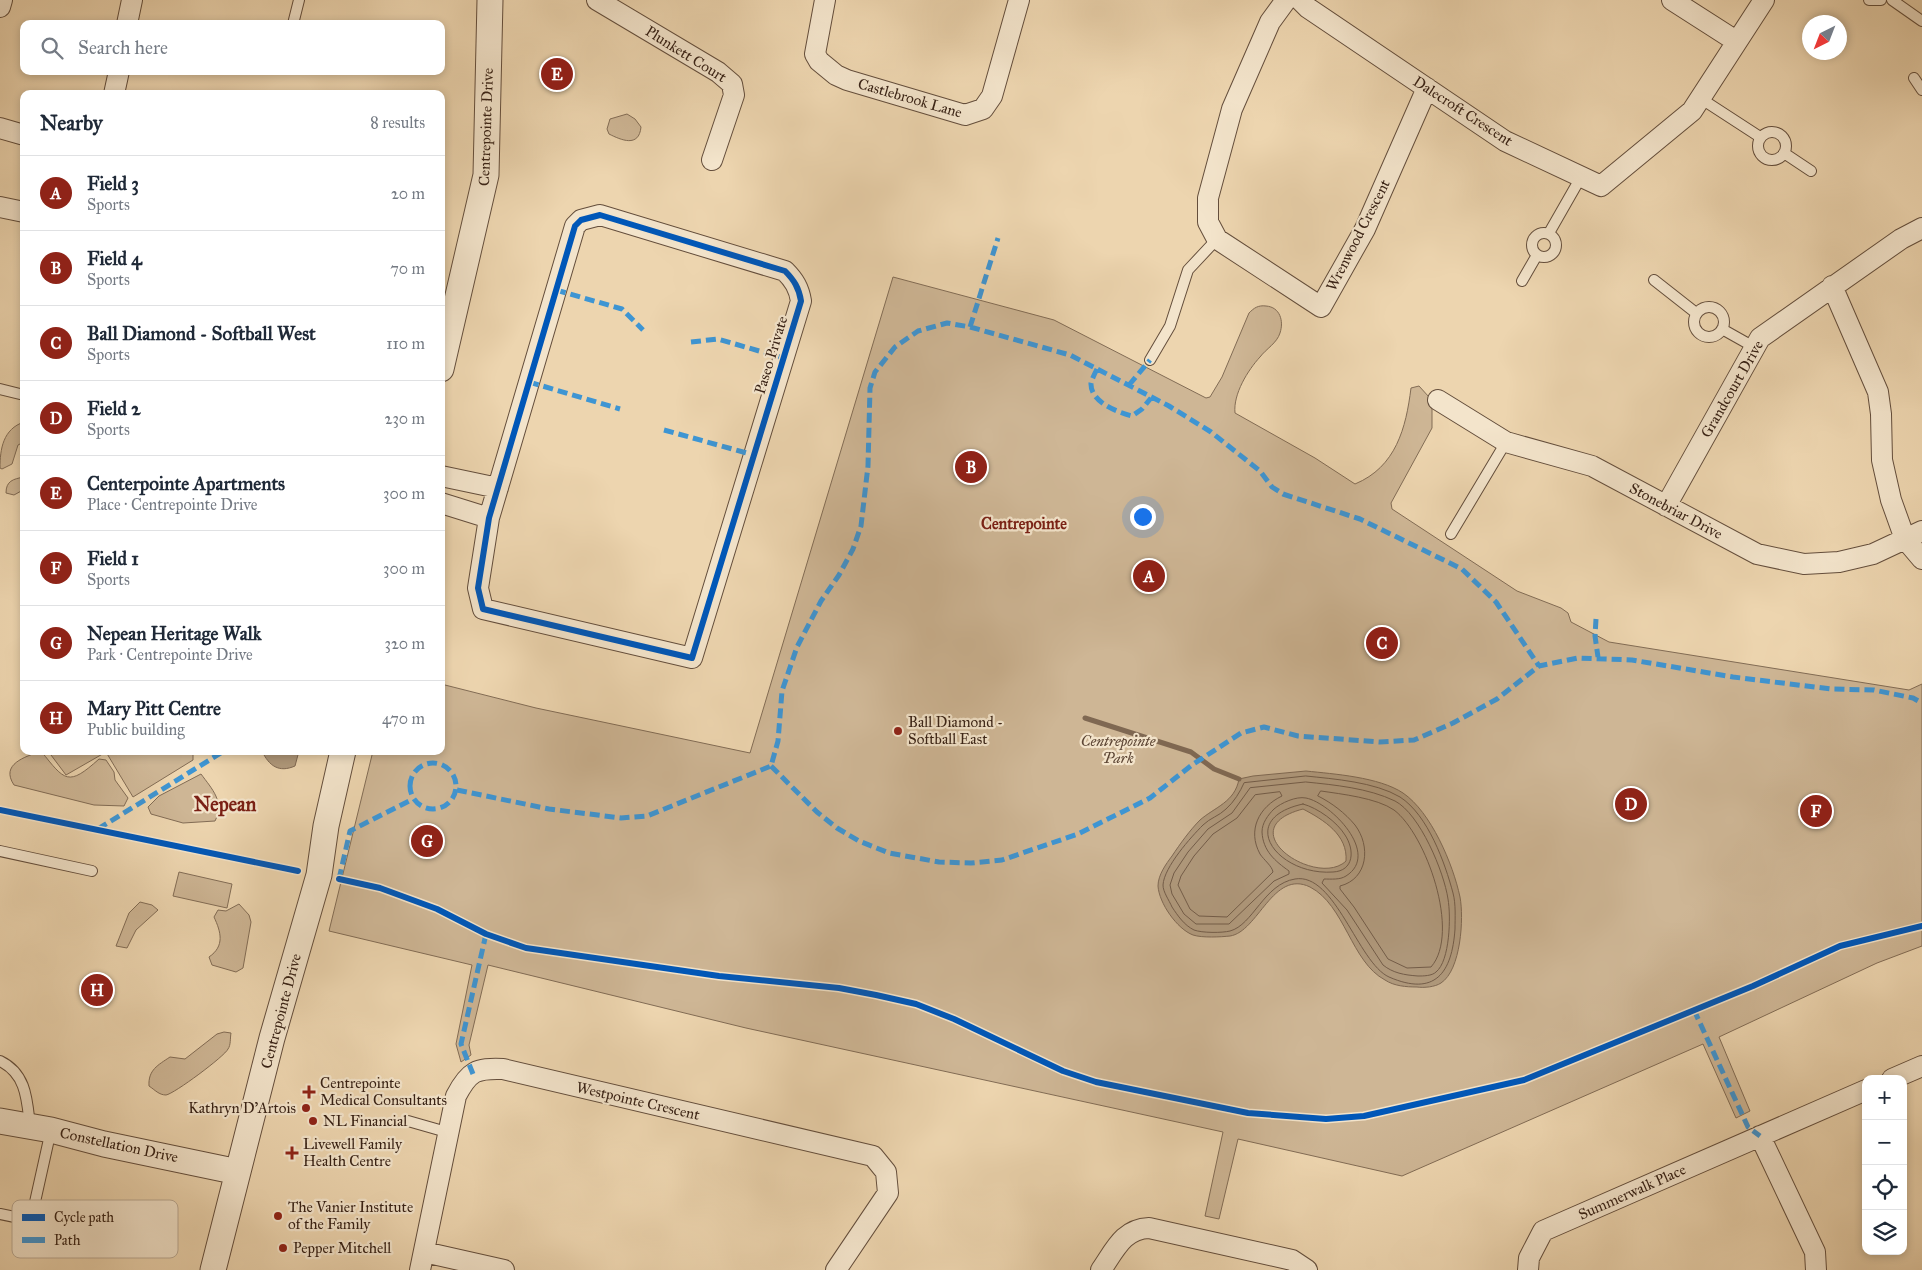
<!DOCTYPE html>
<meta charset="utf-8">
<style>
:root{--surface:#fff;--page:#f6f6f7;--text:#1f2937;--muted:#747a83;--line:#e0e1e3;--accent:#8f2418}
body{margin:0;font-family:"IM FELL Great Primer",serif;background:var(--page);color:var(--text)}
.controls{position:absolute;right:15px;bottom:15px;display:grid;overflow:hidden;border-radius:10px;box-shadow:0 2px 8px #0003}
.controls button{width:45px;height:45px;display:grid;place-items:center;padding:0;border:0;border-bottom:1px solid var(--line);background:var(--surface);color:var(--text);font:25px sans-serif}
.compass{position:absolute;left:1802px;top:15px;width:45px;height:45px;border-radius:50%;background:var(--surface);box-shadow:0 2px 8px #0003;rotate:222deg}
.you{position:absolute;left:1142px;top:516px;width:18px;height:18px;margin:-12px;border:4px solid #fff;border-radius:50%;background:#1a73e8;box-shadow:0 0 0 8px #1a73e833}
.badge{display:grid;place-items:center;width:32px;height:32px;border-radius:50%;background:var(--accent);color:#fff;font-size:16px;font-weight:700}
.pin{position:absolute;translate:-50% -50%;border:2px solid #fff;box-shadow:0 1px 5px #0006}
.list{margin:0;padding:0;list-style:none}
h2{display:flex;justify-content:space-between;align-items:center;height:65px;margin:0;padding:0 20px;font-size:21px}
h2 small{font-size:16px;font-weight:400;color:var(--muted)}
.list li{display:grid;grid-template-columns:32px 1fr auto;gap:15px;align-items:center;box-sizing:border-box;height:75px;padding:0 20px;border-top:1px solid var(--line)}
.list b{display:block;font-size:19px;white-space:nowrap}
.list p{margin:0;font-size:16px;white-space:nowrap;color:var(--muted)}
.list em{font-size:16px;font-style:normal;color:var(--muted)}
.icon{flex:none;width:28px;height:28px;fill:none;stroke:currentColor;stroke-width:2;stroke-linecap:round;stroke-linejoin:round}
.map{position:relative;flex:none;width:1922px;height:1270px;overflow:hidden}
.search{position:absolute;background:var(--surface);box-shadow:0 2px 8px #0003;left:20px;top:20px;width:425px;height:55px;display:flex;align-items:center;gap:12px;box-sizing:border-box;padding:0 18px;border-radius:10px;color:var(--muted);font-size:19px}
.panel{position:absolute;background:var(--surface);box-shadow:0 2px 8px #0003;left:20px;top:90px;width:425px;height:665px;border-radius:10px}
.map>svg:first-child{display:block}
.green{fill:#ceb695;stroke:#826c55}
.water{fill:#af987b;stroke:#7f6852;fill-rule:evenodd}
.lines{fill:none;stroke-linecap:round;stroke-linejoin:round}
.shore{stroke:#735c48;stroke-width:1}
.stream{stroke:#7f6852;stroke-width:5}
.service-casing{stroke:#644e3c;stroke-width:12}
.minor-casing{stroke:#644e3c;stroke-width:22}
.tertiary-casing{stroke:#644e3c;stroke-width:27}
.service{stroke:#f3e4cb;stroke-width:10}
.minor{stroke:#f3e4cb;stroke-width:20}
.tertiary{stroke:#f3e4cb;stroke-width:25}
.quiet{stroke:#3e95d3;stroke-width:5;stroke-dasharray:10 5;stroke-linecap:butt}
.cycleway-casing{stroke:#f3e4cb;stroke-width:9}
.cycleway{stroke:#0057b8;stroke-width:6}
.poi-dot{fill:#8f2418;stroke:#f3e4cb;stroke-width:2}
.labels{text-anchor:middle;dominant-baseline:central;stroke-width:4.5;stroke-linejoin:round;paint-order:stroke}
.street-label{font-size:15px;fill:#372115;stroke:#f3e4cb}
.poi-label{font-size:15px;fill:#372115;stroke:#f3e4cb;text-anchor:start}
.park-label{font-size:15px;font-style:italic;fill:#5d4635;stroke:#f3e4cb}
.neighbourhood-label{font-size:16px;font-weight:bold;fill:#7a1f14;stroke:#f3e4cb}
.district-label{font-size:20px;font-weight:bold;fill:#7a1f14;stroke:#f3e4cb}
.key{fill:#f3e4cb;stroke:#bbaa94;stroke-width:1}
.key-label{font-size:14px;fill:#372115}
</style>
<div class="map">
<svg width="1922" height="1270" viewBox="0 0 1922 1270">
<rect width="100%" height="100%" fill="#edd5af"/>
<filter id="stains"><feTurbulence type="fractalNoise" baseFrequency=".004" numOctaves="4"/><feColorMatrix values="0 0 0 0 .2 0 0 0 0 .09 0 0 0 0 .02 0 0 0 .5 -.17"/></filter>
<radialGradient id="worn" r=".72"><stop offset=".6" stop-color="#630" stop-opacity="0"/><stop offset="1" stop-color="#630" stop-opacity=".3"/></radialGradient>
<path class="green" d="M627,114l8,5 6,8c-2,21 -20,13 -32,7l-2,-5 3,-10z
M893,277l161,43 152,78 4,-1 12,-20 27,-64c5,-5 9,-8 17,-7 14,1 18,15 14,27 -3,10 -14,16 -20,24 -12,13 -27,37 -25,56l80,45 40,26c41,-17 51,-56 56,-96l8,-2 10,11 3,7v24l-41,75 1,6 125,82 44,17 7,5 3,9 38,20 300,48 13,-6v262l-45,17 -158,74 31,74 -14,7 -33,-74 -301,132 -164,-37 -19,80 -14,-3 18,-84 -477,-104 -258,-63 -19,80 2,10 -10,7 -5,-18 16,-79 -143,-34 44,-180h68v-67l95,24 214,45z
M24,422v20l-6,3 -6,19 -10,5 -2,-1c0,-19 3,-39 24,-46z
M24,477l-1,13 -9,5 -8,-2c0,-12 7,-14 18,-16z
M41,751c24,30 27,36 58,8l7,1 8,12 1,8 13,18 -4,8 -30,-1 -80,-20c-14,-21 11,-28 27,-34z
M48,751h145v9l-60,37 -27,-45 -40,23z
M201,774c11,15 24,28 14,47l-32,2 -32,-9 -3,-7 11,-11z
M179,872l53,12 -5,24 -54,-12z
M140,902l12,3 6,5 -22,20 -9,18 -11,-2 13,-33z
M239,904l10,11 2,7 -8,46 -7,4 -24,-7 -3,-8c16,-11 12,-25 5,-40l4,-7 8,1z
M224,1032l7,1c-1,5 0,12 -3,16 -3,7 -54,45 -62,46 -7,0 -11,-5 -17,-9 -1,-16 9,-21 21,-29l15,2 32,-25z"/>
<path class="water" d="M262,751h37l-4,15c-16,7 -26,0 -33,-15z
M1306,771c28,3 73,6 97,22 28,19 50,71 57,104 4,21 1,73 -19,86 -6,4 -17,5 -24,4 -11,0 -23,-1 -32,-7 -34,-18 -40,-75 -75,-93 -37,-18 -52,45 -80,49 -9,1 -28,2 -37,-1 -16,-6 -34,-32 -35,-49 0,-11 8,-22 14,-30 8,-12 18,-26 28,-36 15,-13 35,-18 39,-41l14,-3zM1303,809c21,11 45,26 43,52 -29,28 -119,-32 -43,-52z"/>
<g class="lines">
<path class="shore" d="M1306,776c28,3 69,6 94,21 28,18 45,66 53,96 3,11 2,25 2,36 -3,44 -20,68 -66,48 -31,-14 -54,-105 -94,-98 -31,5 -42,46 -65,52 -8,2 -28,2 -36,-1 -10,-5 -16,-14 -22,-23 -3,-7 -9,-15 -9,-22 1,-18 28,-48 40,-60 7,-7 16,-9 23,-16 8,-7 14,-17 18,-26z
M1306,782c29,3 62,6 89,19 25,13 49,71 53,98 3,17 2,62 -12,73 -4,4 -13,4 -18,4 -14,-1 -25,-3 -35,-11l-36,-55 -25,-27 2,-4c7,0 16,1 22,-3 35,-22 -15,-73 -40,-78 -10,-2 -25,5 -32,11 -6,6 -12,14 -12,23 1,19 13,29 27,39v3l-15,7 -45,43h-33l-12,-10 -12,-20 -2,-9 4,-12 14,-21 20,-23 24,-16 18,-25z
M1321,791c20,3 56,7 73,19 32,24 67,123 37,157l-24,1 -19,-9 -34,-52 -14,-18v-3c28,-7 31,-40 15,-61 -10,-12 -23,-22 -37,-29z
M1280,792l2,4c-23,11 -35,34 -22,58 4,6 12,12 13,18l-46,45 -28,-1 -9,-7 -12,-24 3,-9 13,-20 19,-22 24,-16 18,-23z
M1303,804c15,4 34,18 42,31 10,15 9,36 -12,37 -55,4 -99,-53 -30,-68z"/>
<path class="stream" d="M1085,718l106,34 23,17 25,10"/>
<g class="service-casing">
<path id="service" d="M1869,0h12
M1892,0l30,21
M293,24l6,-24
M1914,78l8,12
M1700,98l60,39
M1758 146a14 14 0 1 1 28 0a14 14 0 1 1-28 0Z
M1784,153l27,18
M1532 245a12 12 0 1 1 24 0a12 12 0 1 1-24 0Z
M1549,233l32,-56
M1654,280l42,33
M1522,281l15,-26
M1694 322a15 15 0 1 1 30 0a15 15 0 1 1-30 0Z
M1722,329l32,18
M1150,360l20,-34 18,-56 29,-31
M0,389l24,6
M1451,534l55,-92
M0,851l92,20
M0,1061c27,13 27,40 30,65
M408,1121l42,12
M0,1214l116,24
M31,1220l20,-90"/>
</g>
<g class="minor-casing">
<path id="minor" d="M597,0l121,72 14,12 2,11 -22,65
M825,0l-10,54 4,7 17,14 11,5 118,35 18,-6 9,-13 27,-96
M1286,0l-16,22 -38,87 -24,89v24l9,17 104,68 44,-78 62,-141
M1300,0l8,8 197,133 96,45 91,-75 72,-111
M1672,0l64,41
M0,7l2,-7
M127,24l5,-24
M114,94l5,-23
M0,128l24,7
M0,207l24,5
M600,215l185,56c9,9 14,17 16,30l-109,357 -209,-49 -5,-21 11,-70 86,-292 6,-6z
M1832,286l46,106 3,22 1,46 9,40 14,39 17,20
M1438,400l68,42 86,24 165,88 47,10 35,-2 34,-8 49,-23
M441,476l57,12
M441,503l48,15
M1666,506l94,-168 141,-99 21,-11
M1892,1079l30,-13
M1760,1136l55,116 1,18
M424,1252l80,18
M420,1270l36,-174c13,-25 20,-28 47,-27l370,87 13,16 2,21 -52,77
M1101,1270c14,-20 22,-41 48,-42l143,32 15,10
M1528,1270l1,-12 14,-27 323,-141"/>
</g>
<g class="tertiary-casing">
<path id="tertiary" d="M441,369l45,-194 4,-175
M0,1121l51,9 53,14 134,28
M213,1270l59,-232 47,-163 7,-49 17,-75"/>
</g>
<use href="#service" class="service"/>
<use href="#minor" class="minor"/>
<use href="#tertiary" class="tertiary"/>
<path class="quiet" d="M556,290l66,19 21,21
M970,327l28,-89
M691,342l27,-3 65,19
M1097,369c-2,4 -5,10 -6,14 -1,19 26,29 41,33l10,-7 9,-11
M529,382l91,27
M1129,385l21,-25
M664,430l90,25
M1596,619l-1,17 3,21
M410 786a23 23 0 1 1 46 0a23 23 0 1 1-46 0Z
M771,766l46,46 20,16 22,13 30,12 50,9 32,1 31,-3 76,-26 72,-36 42,-33 49,-32 23,-6 34,9 82,6 34,-2 39,-17 44,-24 42,-33 39,-8 54,2 101,17 98,12 43,1 39,8 9,5
M457,790l92,19 72,9 26,-2 124,-50 7,-25 4,-50 15,-44 24,-46 18,-26 14,-26 8,-23 7,-60 2,-78 5,-16 20,-25 23,-16 29,-8 23,4 100,28 99,51 42,26 49,39 12,16 11,7 77,25 102,50 34,33 43,64
M98,829l126,-78
M339,879l11,-48 63,-32
M1694,1010l54,117 12,9
M473,1074l-12,-30 25,-110"/>
<g class="cycleway-casing">
<path id="cycleway" d="M600,215l185,56c9,9 14,17 16,30l-109,357 -209,-49 -5,-21 11,-70 86,-292 6,-6z
M0,810l298,61
M339,879l41,9 57,21 49,25 40,14 193,28 120,12 37,7 40,9 38,15 109,52 33,11 152,31 78,6 38,-3 160,-36 229,-94 87,-40 82,-20"/>
</g>
<use href="#cycleway" class="cycleway"/>
</g>
<g class="poi-dot">
<circle cx="898" cy="731" r="5"/>
<path d="M306.5 1084.5h5v5h5v5h-5v5h-5v-5h-5v-5h5z"/>
<circle cx="306" cy="1108" r="5"/>
<circle cx="313" cy="1121" r="5"/>
<path d="M289.5 1145.5h5v5h5v5h-5v5h-5v-5h-5v-5h5z"/>
<circle cx="278" cy="1216" r="5"/>
<circle cx="283" cy="1248" r="5"/>
</g>
<g class="labels">
<g class="street-label">
<text transform="translate(686 54) rotate(32)">Plunkett Court</text>
<text transform="translate(910 98) rotate(16)">Castlebrook Lane</text>
<text transform="translate(1463 111) rotate(33)">Dalecroft Crescent</text>
<text transform="translate(486 127) rotate(-88)">Centrepointe Drive</text>
<text transform="translate(1358 235) rotate(-63)">Wrenwood Crescent</text>
<text transform="translate(771 355) rotate(-73)">Paseo Private</text>
<text transform="translate(1732 389) rotate(-60)">Grandcourt Drive</text>
<text transform="translate(1676 511) rotate(28)">Stonebriar Drive</text>
<text transform="translate(281 1011) rotate(-75)">Centrepointe Drive</text>
<text transform="translate(638 1101) rotate(13)">Westpointe Crescent</text>
<text transform="translate(119 1145) rotate(12)">Constellation Drive</text>
<text transform="translate(1632 1192) rotate(-24)">Summerwalk Place</text>
</g>
<g class="poi-label">
<text x="908" y="722">Ball Diamond -<tspan x="908" dy="17">Softball East</tspan></text>
<text x="320" y="1083">Centrepointe<tspan x="320" dy="17">Medical Consultants</tspan></text>
<text x="296" y="1108" text-anchor="end">Kathryn D'Artois</text>
<text x="323" y="1121">NL Financial</text>
<text x="303" y="1144">Livewell Family<tspan x="303" dy="17">Health Centre</tspan></text>
<text x="288" y="1207">The Vanier Institute<tspan x="288" dy="17">of the Family</tspan></text>
<text x="293" y="1248">Pepper Mitchell</text>
</g>
<g class="park-label">
<text x="1118" y="741">Centrepointe<tspan x="1118" dy="17">Park</tspan></text>
</g>
<g class="neighbourhood-label">
<text x="1024" y="523">Centrepointe</text>
</g>
<g class="district-label">
<text x="225" y="804">Nepean</text>
</g>
</g>
<rect x="12" y="1200" width="166" height="58" rx="8" class="key"/>
<rect x="22" y="1214" width="23" height="7" fill="#0057b8"/>
<rect x="22" y="1237" width="23" height="6" fill="#3e95d3"/>
<g class="key-label">
<text x="54" y="1222">Cycle path</text>
<text x="54" y="1245">Path</text>
</g>
<rect width="100%" height="100%" filter="url(#stains)"/>
<rect width="100%" height="100%" fill="url(#worn)"/>
</svg>
<div class="controls">
<button>+</button>
<button>−</button>
<button><svg class="icon" aria-label="locate" viewBox="0 0 24 24"><circle cx="12" cy="12" r="6"/><path d="M12 2v4M12 18v4M2 12h4M18 12h4"/></svg></button>
<button><svg class="icon" aria-label="layers" viewBox="0 0 24 24"><path d="M12 4l9 5-9 5-9-5zM3 14l9 5 9-5"/></svg></button>
</div>
<svg class="compass" viewBox="-18 -18 36 36"><path d="M0-13l5 13h-10z" fill="#e53935"/><path d="M0 13l5-13h-10z" fill="#747a83"/></svg>
<div class="you"></div>
<div class="pin badge" style="left:1149px;top:576px">A</div>
<div class="pin badge" style="left:971px;top:467px">B</div>
<div class="pin badge" style="left:1382px;top:643px">C</div>
<div class="pin badge" style="left:1631px;top:804px">D</div>
<div class="pin badge" style="left:557px;top:74px">E</div>
<div class="pin badge" style="left:1816px;top:811px">F</div>
<div class="pin badge" style="left:427px;top:841px">G</div>
<div class="pin badge" style="left:97px;top:990px">H</div>
<div class="search"><svg class="icon" aria-label="search" viewBox="0 0 24 24"><circle cx="10" cy="10" r="6"/><path d="M15 15l6 6"/></svg>Search here</div>
<section class="panel">
<h2>Nearby<small>8 results</small></h2>
<ul class="list">
<li><span class="badge">A</span><div><b>Field 3</b><p>Sports</p></div><em>20 m</em></li>
<li><span class="badge">B</span><div><b>Field 4</b><p>Sports</p></div><em>70 m</em></li>
<li><span class="badge">C</span><div><b>Ball Diamond - Softball West</b><p>Sports</p></div><em>110 m</em></li>
<li><span class="badge">D</span><div><b>Field 2</b><p>Sports</p></div><em>230 m</em></li>
<li><span class="badge">E</span><div><b>Centerpointe Apartments</b><p>Place · Centrepointe Drive</p></div><em>300 m</em></li>
<li><span class="badge">F</span><div><b>Field 1</b><p>Sports</p></div><em>300 m</em></li>
<li><span class="badge">G</span><div><b>Nepean Heritage Walk</b><p>Park · Centrepointe Drive</p></div><em>320 m</em></li>
<li><span class="badge">H</span><div><b>Mary Pitt Centre</b><p>Public building</p></div><em>470 m</em></li>
</ul>
</section>
</div>
